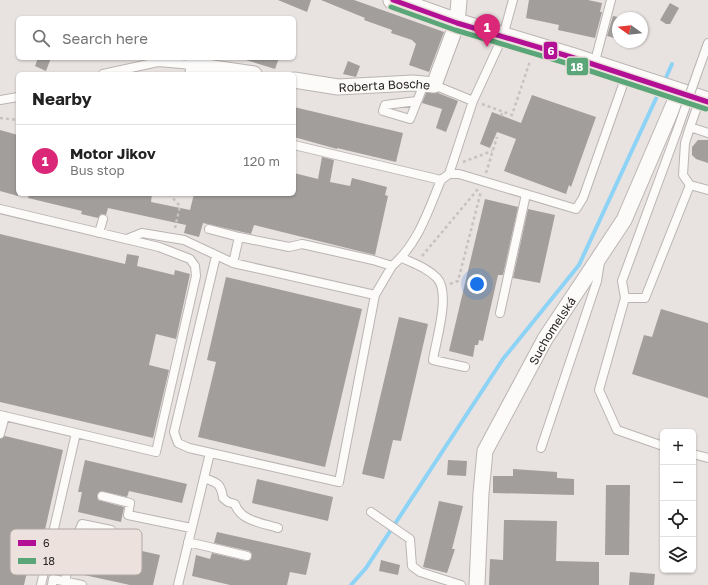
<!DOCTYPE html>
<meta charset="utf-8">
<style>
:root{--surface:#fff;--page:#f2f2f2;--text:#222;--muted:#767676;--line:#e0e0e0;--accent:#db2777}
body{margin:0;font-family:"Golos Text",sans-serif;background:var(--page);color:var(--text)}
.controls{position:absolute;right:12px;bottom:12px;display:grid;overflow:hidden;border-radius:6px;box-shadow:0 1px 3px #0004}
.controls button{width:36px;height:36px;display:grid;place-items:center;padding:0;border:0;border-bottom:1px solid var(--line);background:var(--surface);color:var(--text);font:20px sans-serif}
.compass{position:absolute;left:612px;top:12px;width:36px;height:36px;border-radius:50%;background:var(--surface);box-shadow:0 1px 3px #0004;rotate:285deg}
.you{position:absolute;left:477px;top:284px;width:14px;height:14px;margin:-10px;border:3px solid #fff;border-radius:50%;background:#1a73e8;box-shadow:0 0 0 6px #1a73e833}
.badge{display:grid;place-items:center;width:26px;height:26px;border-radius:50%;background:var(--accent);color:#fff;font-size:13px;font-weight:700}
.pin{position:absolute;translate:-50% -33px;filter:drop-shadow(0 1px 2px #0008)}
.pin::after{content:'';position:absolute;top:21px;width:14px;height:12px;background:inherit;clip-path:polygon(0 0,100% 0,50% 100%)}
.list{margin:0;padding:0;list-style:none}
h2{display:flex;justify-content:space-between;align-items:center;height:52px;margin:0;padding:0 16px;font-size:17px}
h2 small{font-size:13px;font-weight:400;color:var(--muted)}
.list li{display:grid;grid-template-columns:26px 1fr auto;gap:12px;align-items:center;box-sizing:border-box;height:72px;padding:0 16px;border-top:1px solid var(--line)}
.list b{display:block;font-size:15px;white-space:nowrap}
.list p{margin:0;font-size:13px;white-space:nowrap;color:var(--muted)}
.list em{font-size:13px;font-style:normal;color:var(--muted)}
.icon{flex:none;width:22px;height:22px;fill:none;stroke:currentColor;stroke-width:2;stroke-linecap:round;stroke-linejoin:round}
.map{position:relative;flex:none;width:708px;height:585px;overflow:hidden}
.search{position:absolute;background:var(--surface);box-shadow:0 1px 3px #0004;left:16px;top:16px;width:280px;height:44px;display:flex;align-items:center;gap:10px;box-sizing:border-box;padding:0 14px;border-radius:6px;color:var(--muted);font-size:15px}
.panel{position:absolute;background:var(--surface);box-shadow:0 1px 3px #0004;left:16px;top:72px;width:280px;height:124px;border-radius:6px}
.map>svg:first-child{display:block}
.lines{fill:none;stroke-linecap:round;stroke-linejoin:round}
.stream{stroke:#8dd3f6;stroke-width:4}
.building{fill:#a29e9c}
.service-casing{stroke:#bab5b3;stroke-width:10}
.minor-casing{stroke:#bab5b3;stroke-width:17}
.tertiary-casing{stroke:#bab5b3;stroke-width:21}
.path{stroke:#c5c2c1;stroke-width:2.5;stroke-dasharray:3 3;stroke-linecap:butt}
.service{stroke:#fcfbfa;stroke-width:8}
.minor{stroke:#fcfbfa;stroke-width:15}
.tertiary{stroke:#fcfbfa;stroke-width:19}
.service-bridge-casing{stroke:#bab5b3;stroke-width:10;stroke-linecap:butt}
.service-bridge{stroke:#fcfbfa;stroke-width:8}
.bus-1-casing{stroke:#ece1dc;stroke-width:8}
.bus-2-casing{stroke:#ece1dc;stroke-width:8}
.bus-1{stroke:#b41095;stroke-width:5}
.bus-2{stroke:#5aa678;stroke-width:5}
.labels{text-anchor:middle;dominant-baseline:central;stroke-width:4;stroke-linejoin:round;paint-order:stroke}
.street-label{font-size:12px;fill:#282422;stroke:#ece1dc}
.key{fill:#ece1dc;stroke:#b1a8a4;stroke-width:1}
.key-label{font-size:11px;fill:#282422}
.line-badge{stroke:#ece1dc;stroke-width:1.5}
.badge-label{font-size:11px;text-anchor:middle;font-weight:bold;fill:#fff}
</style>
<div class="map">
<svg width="708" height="585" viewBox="0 0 708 585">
<rect width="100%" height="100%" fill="#e8e2e0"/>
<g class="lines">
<path class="stream" d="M664,82l8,-18
M351,585l15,-17 137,-209 76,-94 80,-173"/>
</g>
<path class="building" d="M278,0h33l-4,12z
M321,0h33l90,32 -15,40 -20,-7 7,-21 -4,-4 -21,-7 1,-3 -28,-10 1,-2z
M529,0h59l14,3 -2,9h2l-7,26 -37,-8 1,-5 -33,-7z
M670,3l9,5 -9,16h-4l-6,-4z
M613,16l5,1v22l-11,-3z
M38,58h13l-5,13 -11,-5z
M247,58h32l-4,11 -29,-9z
M348,61l12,5 -4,11 -13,-3z
M426,93h12l20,8 -12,31 -10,-4 6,-19 -20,-6z
M532,95l64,22 -25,70 -2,-2 -3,9 -62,-23 12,-32 -19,-7 -7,16 -10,-4 12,-32 29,11z
M294,107l109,26 -7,29 -59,-14v1l-43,-12z
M0,130l18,5v61l-18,-5z
M698,140h10v23l-12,-4 -4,-4v-8z
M322,157l12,3 -4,22 20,4 2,-8 35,9 -2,8 3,1 -13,59 -121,-30 -3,9 -48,-11 -4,14 -15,-4 2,-8 -78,-17 -2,7 -5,-1 -3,4 -17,-4 1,-3 -54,-13 1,-4h123l-1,8 39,8 4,-16h100v-21l24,6z
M485,199l33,8 -15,68h-5l-15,66 -4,-1 -1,5h-3l-2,12 -24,-6z
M528,209l27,6 -15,68 -27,-5z
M0,234l125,30 2,-10 12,2 -2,10 37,9 1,-5 15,4 -14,65 -20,-5 -7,31 20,5 -16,68 -153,-36z
M226,277l136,32 -37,158 -127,-30 18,-75 -9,-2z
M661,309l47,14v75l-76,-24 12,-39 8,2z
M399,317l29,7 -27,117 -8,-1 -9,39 -22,-5z
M5,436l58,14 -26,115 -8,-2 -5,22h-24v-146z
M85,460l102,24 -5,19 -53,-12 -2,6 -26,-6 -4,4 1,5 26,7 -3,15 -43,-10 4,-20h-4z
M448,460l19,1 -1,15 -19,-1z
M513,469l44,3v6l17,1v16l-81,-2v-17h20z
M257,479l76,18 -5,24 -76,-18z
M606,485h24l-1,70h-24z
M439,501l24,5 -11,43h3l-8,24 -24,-6z
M504,520l53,1 -1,40 43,1v23h-110l1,-26 13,1z
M217,532l94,21 -5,22 -16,-3 -3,13h-57l-38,-9 4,-21 14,4 2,-6 34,8 5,-2 1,-5 -3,-3 -35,-8z
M83,538l77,17 -7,30h-23l-55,-12z
M381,560l19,5 -2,10 -19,-4z
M630,572l25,2 -1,11h-25z"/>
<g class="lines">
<g class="service-casing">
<path id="service" d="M594,65l17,-65
M698,71l10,-28
M103,74l55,-12 34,3 -3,9
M434,85l39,16 30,-65 10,-36
M700,99l-10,28 18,6
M0,100l18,-3
M417,101l-32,4 -2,6 27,8 14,-35
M294,145l147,35
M449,174l24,-73
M690,185l18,5
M0,209l159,38 31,12 5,7 1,10 -40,176 -156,-37
M209,229l30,8
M99,233l4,-14
M127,239l15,-6 42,7 49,23 142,32
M216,256l-42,176 4,11 11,5 150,34 36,-187 17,-29
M402,258c13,6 25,10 35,20 14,15 -1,62 -4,82l32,7
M233,263l6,-26 50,10 13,-3 71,16 19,6c26,-22 36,-55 49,-86l8,-6h10l117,35 7,-11 43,-122
M625,298h20l45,-113 -7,-10 2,-32 5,-16
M500,313l26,-119
M0,434l5,-18
M663,446l-46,-16 -18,-40 26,-92 -3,-17 55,-150
M541,448l56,-167 3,-19
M693,454l15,4
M204,478c13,5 17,5 19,20l5,4 7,2c5,17 28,19 43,24
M102,496l28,7 -2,12 63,13
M371,512l39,27 2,27 8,6 41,13
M188,542l59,14
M65,581l10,-40 7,-17 29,6
M41,585l35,-152
M52,585l1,-6 29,6
M178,585l32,-132"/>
</g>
<g class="minor-casing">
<g id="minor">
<path d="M192,65l62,9"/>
<path id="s1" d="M294,80l44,7 75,-4 21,2 23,-62 2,-23"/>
<path id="s2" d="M477,585l4,-92 4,-42 60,-112 79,-119 55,-128"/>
</g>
</g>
<g class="tertiary-casing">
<path id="tertiary" d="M393,0l64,23 114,34 137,45"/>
</g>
<path class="path" d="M482,104l30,11 18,-54
M501,116l2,-4
M0,118l18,2
M463,162l29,-11
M486,173l11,-36
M169,194l11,12 -5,22
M422,256l56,-67
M450,284l8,-3 23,-90"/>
<use href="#service" class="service"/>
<use href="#minor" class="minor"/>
<use href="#tertiary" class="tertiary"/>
<g class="service-bridge-casing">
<path id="service-bridge" d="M677,131l21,-60"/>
</g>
<use href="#service-bridge" class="service-bridge"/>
<g class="bus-1-casing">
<path id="bus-1" d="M393,0l64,23 114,34 137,45"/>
</g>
<g class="bus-2-casing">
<path id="bus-2" d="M391,7l64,23 114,34 137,45"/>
</g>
<use href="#bus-1" class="bus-1"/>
<use href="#bus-2" class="bus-2"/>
</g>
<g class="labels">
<g class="street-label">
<text stroke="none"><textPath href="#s1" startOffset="91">Roberta Bosche</textPath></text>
<text stroke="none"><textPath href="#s2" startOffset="272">Suchomelská</textPath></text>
</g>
</g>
<rect x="10" y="529" width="132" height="46" rx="6" class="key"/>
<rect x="18" y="540" width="18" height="6" fill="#b41095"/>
<rect x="18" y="558" width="18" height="6" fill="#5aa678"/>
<g class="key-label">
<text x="43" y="547">6</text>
<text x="43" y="565">18</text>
</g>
<g class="line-badge">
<rect x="543" y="41" width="15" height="19" rx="4" fill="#b41095"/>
<rect x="566" y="57" width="23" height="19" rx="4" fill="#5aa678"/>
</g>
<g class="badge-label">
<text x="551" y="55">6</text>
<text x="577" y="71">18</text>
</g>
</svg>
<div class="controls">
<button>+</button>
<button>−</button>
<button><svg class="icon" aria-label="locate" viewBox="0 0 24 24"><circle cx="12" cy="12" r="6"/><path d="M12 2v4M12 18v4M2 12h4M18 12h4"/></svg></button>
<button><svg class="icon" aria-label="layers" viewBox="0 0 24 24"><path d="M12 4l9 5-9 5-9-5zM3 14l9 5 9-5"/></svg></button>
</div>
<svg class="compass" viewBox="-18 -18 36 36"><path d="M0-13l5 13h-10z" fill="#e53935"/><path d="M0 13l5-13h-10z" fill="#767676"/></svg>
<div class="you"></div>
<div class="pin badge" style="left:487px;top:47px">1</div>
<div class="search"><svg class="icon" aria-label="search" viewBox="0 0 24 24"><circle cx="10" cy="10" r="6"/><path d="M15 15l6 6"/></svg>Search here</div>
<section class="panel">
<h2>Nearby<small></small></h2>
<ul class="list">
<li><span class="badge">1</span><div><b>Motor Jikov</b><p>Bus stop</p></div><em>120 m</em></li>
</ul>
</section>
</div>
